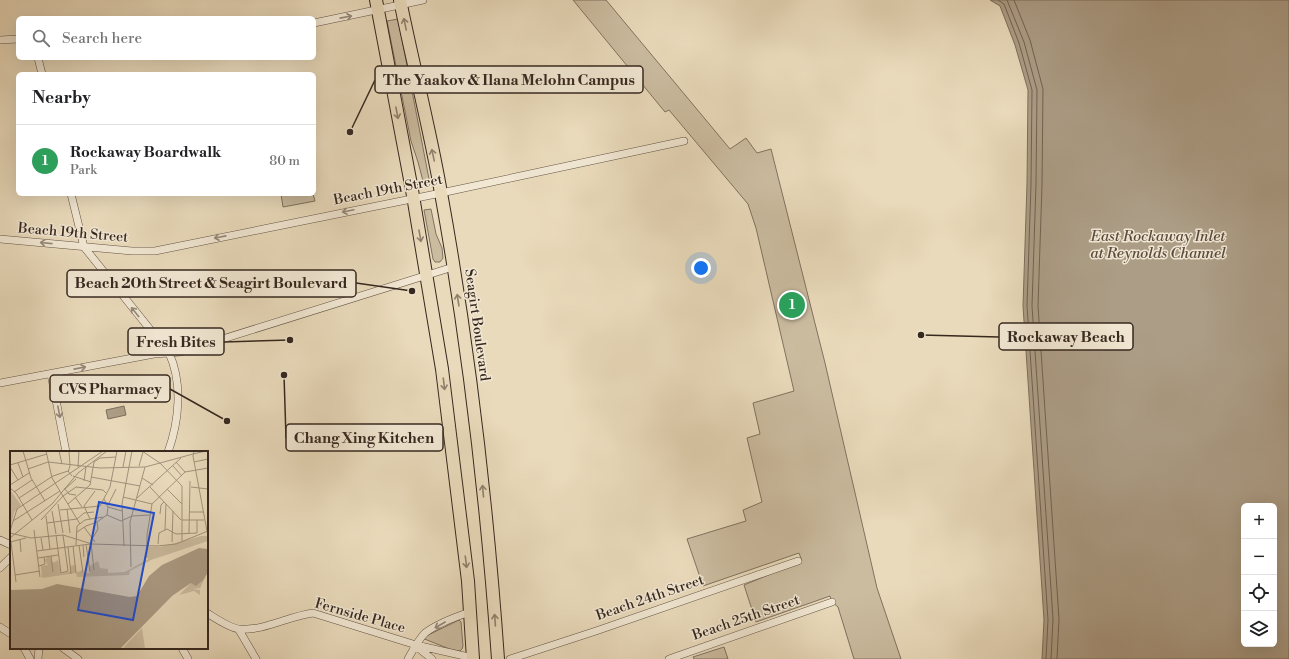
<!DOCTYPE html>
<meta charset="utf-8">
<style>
:root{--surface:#fff;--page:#f6f6f6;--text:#202124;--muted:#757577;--line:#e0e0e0;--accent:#0b8043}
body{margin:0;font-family:"Libre Bodoni",serif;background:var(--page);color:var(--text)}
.controls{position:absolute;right:12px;bottom:12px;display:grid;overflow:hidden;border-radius:6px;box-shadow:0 4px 16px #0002}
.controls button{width:36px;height:36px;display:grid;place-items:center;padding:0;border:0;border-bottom:1px solid var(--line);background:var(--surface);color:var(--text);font:20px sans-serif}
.you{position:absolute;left:701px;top:268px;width:14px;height:14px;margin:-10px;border:3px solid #fff;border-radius:50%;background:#1a73e8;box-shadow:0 0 0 6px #1a73e833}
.badge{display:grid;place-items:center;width:26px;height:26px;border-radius:50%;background:var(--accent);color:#fff;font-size:13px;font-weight:700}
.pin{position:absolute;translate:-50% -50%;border:2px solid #fff;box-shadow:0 1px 4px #0006}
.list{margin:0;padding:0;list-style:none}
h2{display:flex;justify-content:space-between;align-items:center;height:52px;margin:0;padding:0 16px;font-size:17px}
h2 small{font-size:13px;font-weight:400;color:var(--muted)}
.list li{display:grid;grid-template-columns:26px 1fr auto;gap:12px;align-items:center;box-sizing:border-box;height:72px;padding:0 16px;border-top:1px solid var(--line)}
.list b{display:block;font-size:15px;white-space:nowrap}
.list p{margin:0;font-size:13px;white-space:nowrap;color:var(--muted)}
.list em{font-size:13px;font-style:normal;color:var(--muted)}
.icon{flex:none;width:22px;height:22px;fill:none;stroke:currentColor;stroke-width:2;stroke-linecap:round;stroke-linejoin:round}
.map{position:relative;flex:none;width:1289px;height:659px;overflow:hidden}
.search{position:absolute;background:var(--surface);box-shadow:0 4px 16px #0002;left:16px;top:16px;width:300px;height:44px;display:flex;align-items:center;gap:10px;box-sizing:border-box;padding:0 14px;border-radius:6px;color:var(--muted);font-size:15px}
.panel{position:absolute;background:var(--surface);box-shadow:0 4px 16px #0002;left:16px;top:72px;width:300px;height:124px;border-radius:6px}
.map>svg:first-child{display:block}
.green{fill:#cbbca0;stroke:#807260}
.water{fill:#ac9d86;stroke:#7d6e5d;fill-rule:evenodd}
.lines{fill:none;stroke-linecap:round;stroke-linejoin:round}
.shore{stroke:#716252;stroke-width:1}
.street-casing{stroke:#635446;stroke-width:8}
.primary-casing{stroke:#36281f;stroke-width:14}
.street{stroke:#f1e7d3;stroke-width:7}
.primary{stroke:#e9dabb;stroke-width:12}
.oneway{stroke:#948879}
.oneway2{stroke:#90816d}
.labels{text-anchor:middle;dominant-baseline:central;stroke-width:3;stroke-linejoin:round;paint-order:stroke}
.street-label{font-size:14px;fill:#36281f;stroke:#f1e7d3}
.water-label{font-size:15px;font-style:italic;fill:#594b3e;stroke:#f1e7d3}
.inset-road{fill:none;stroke:#a1937d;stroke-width:1}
.view{fill:#1d4ed8;fill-opacity:0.15;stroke:#1d4ed8;stroke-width:2}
.inset-edge{fill:none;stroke:#36281f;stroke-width:2}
.leader{fill:none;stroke:#36281f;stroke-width:1.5}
.callout-dot{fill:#36281f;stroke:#f1e7d3;stroke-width:1.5}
.callout{fill:#f1e7d3;stroke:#36281f;stroke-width:1.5}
.callout-label{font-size:15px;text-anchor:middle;font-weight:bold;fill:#36281f}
</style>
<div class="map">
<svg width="1289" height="659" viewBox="0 0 1289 659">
<rect width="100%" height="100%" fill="#e9dabb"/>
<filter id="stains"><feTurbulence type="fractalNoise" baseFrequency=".005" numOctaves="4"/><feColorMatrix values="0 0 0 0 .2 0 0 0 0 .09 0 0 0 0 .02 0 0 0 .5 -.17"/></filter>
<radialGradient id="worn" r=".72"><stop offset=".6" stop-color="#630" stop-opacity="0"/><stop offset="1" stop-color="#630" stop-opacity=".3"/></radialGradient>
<path class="green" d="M573,0h33l124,149 16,-11 11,15 14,-4 54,214 52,225 24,71h-47l-16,-52 -6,-5 -2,-6 -74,26 -12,-37 58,-24 -3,-8 -96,33 -16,-47 59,-18 -3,-11 19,-8 -15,-64 13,-4 -7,-31 41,-12 -38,-163 -8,-24 -79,-94 -4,2z
M398,19l32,165 -6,1 -6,-23 -7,-21 -24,-120z
M281,194h32l2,7 -32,6z
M431,209l5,25 6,14 1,10 -3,4h-5l-2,-3 -9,-49z
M459,620l2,2 2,24 -1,3 -2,2 -8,-1 -30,-12z
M724,647l4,12h-34l-1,-2z"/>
<path class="water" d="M990,0h299v659h-247l2,-39 -21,-314 4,-122 1,-94 -13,-45 -15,-39zM1244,506h30v138h-30z
M124,406l2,9 -18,4 -2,-9z"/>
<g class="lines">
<path class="shore" d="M998,0l6,4 15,39 13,47 -1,94 -4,122 21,314 -2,39
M1007,0l17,42 13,48 -1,94 -4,122 21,313 -2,40
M1014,0l16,40 13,49 -1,96 -4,121 21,313 -2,40"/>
<g class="street-casing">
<path id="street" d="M314,23l109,-23
M0,40l18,-1
M38,58l4,16
M71,194l13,53 85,106c14,30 10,69 -1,99
M0,239l132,12h23l286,-58 243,-52
M51,374l15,78
M0,383l154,-29 27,-2 272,-85
M0,540l11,5
M0,568l11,-11
M207,613c8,5 24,16 33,16 24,2 49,-13 73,-16l103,32 57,13
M0,627l11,7
M239,630l17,29
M417,647l15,12
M24,648l6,11
M63,648l15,11
M182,648l6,11
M38,659l1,-11
M408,659c5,-9 10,-19 17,-26 13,-10 30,-16 45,-21
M510,659l86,-28 202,-70
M669,659l163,-57"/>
</g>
<g class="primary-casing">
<path id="primary" d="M376,0l36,190 30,179 26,212 5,78
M400,0c13,65 30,129 41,193 28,154 46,310 57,466"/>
</g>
<use href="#street" class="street"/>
<use href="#primary" class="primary"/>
</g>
<defs><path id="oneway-shaft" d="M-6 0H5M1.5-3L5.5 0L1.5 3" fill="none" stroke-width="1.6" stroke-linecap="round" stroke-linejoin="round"/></defs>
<g class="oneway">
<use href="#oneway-shaft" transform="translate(346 17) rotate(-11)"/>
<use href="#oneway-shaft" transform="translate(348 211) rotate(168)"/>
<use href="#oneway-shaft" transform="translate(220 237) rotate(169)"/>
<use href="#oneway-shaft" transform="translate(46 243) rotate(-174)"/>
<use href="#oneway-shaft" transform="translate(135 312) rotate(-129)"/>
<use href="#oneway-shaft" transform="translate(80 368) rotate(-11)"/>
<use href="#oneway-shaft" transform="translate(59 412) rotate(79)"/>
<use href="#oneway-shaft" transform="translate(440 625) rotate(150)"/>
</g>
<g class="oneway2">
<use href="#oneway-shaft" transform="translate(405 24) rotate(-102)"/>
<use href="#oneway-shaft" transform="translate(397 113) rotate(79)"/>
<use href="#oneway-shaft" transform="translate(433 155) rotate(-102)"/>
<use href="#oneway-shaft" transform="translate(420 236) rotate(80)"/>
<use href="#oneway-shaft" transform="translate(458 300) rotate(-99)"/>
<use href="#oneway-shaft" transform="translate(444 384) rotate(83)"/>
<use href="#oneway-shaft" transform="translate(483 491) rotate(-95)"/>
<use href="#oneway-shaft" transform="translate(466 562) rotate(83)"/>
<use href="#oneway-shaft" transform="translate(495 620) rotate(-94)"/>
</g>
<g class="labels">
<g class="street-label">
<text transform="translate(388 190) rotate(-11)">Beach 19th Street</text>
<text transform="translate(73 233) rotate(5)">Beach 19th Street</text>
<text transform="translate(477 325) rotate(82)">Seagirt Boulevard</text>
<text transform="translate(650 598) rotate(-19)">Beach 24th Street</text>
<text transform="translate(360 616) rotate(16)">Fernside Place</text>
<text transform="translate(746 618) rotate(-19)">Beach 25th Street</text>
</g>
<g class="water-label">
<text x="1158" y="236">East Rockaway Inlet<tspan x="1158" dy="17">at Reynolds Channel</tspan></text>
</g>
</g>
<g transform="translate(10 451)">
<rect width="198" height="198" fill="#e9dabb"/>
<path d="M0,39l11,15 -7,7 -4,17zM191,85h6l1,5 -57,19 -21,11 -1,4 -52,2 -1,-4 -34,5 -1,-12 7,-1 -3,-5 2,-3h3l3,6 5,-3 3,14 10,-3 -1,-5 5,-1 1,8 6,-3 1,3h7v-7l8,-5 2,7 8,1v4l17,-1 23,-13v-12h12zM198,121l-8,16 -7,1 7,1v5l-6,-4 -15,4 12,-12zM132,177l3,21h-22l2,-3z" fill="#cbbca0"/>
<path d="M189,97l9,1v23l-5,8 -7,6 -5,-3 -19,13 -52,53h-110v-59l32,-1 15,-5 73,13 7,-1 12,-20 13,-11z" fill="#ac9d86"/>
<path class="inset-road" d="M13,0l8,27 14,23M36,0l6,27 28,46M49,0l3,13M132,0l18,12 33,-9M184,0l-1,5 14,75M183,3l13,-3M166,11l9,10M184,11l14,-3M8,12l5,14M0,14l37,-11M129,15l4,-14M163,15l9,10M0,16l8,13M68,16l1,-16M113,16l3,-16M18,18l20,-7 52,6 45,-1 15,-4 22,23M58,21l2,-6 -1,-15M63,25l18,6M81,26l49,9M132,27l11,7M74,30l2,-14M0,34l19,-12M140,36l31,33M181,36l17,2M0,37l6,5 16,27M54,37l5,6 7,1M55,38l11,-10M157,38l15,15M4,41l18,-12M65,46l7,10M113,46l29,7M9,47l34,-22 15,-5 4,5M127,47l44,-40M94,48l4,8 -1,8M48,53l5,29M58,53l22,-19 4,-23 6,-4 16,-1M142,53l33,-32 23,-4M98,54l8,-16M98,56l14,4M57,58l3,24M50,59l40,-4 10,-19 7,-36M42,60l4,23M179,61h14M150,63l1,-9 3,-3M97,64l14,6 11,-5 18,-1M36,65l4,33M80,68l-6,-13 11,-15M31,69l22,-24 13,-9 27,3 3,3M172,69h22M187,69v13M3,70l47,-30M37,72l30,-4 7,-6 10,-1M74,76l11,15M24,79l6,47M155,79l1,-26M0,80l7,-22 86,-58M67,81l9,-6 11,-4M0,82l21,5 32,-3 29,9 65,2 19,-2 32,-13M179,82l1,-52M46,84l5,38 7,-2 -5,-36M0,87l42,-34 26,-31 29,-22M31,87l2,12M10,89l1,12M81,90l7,-12 -1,-7 10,-7M172,90v-55M0,91l16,-4M1,91l5,40M162,91l1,-31M81,92l3,27M76,93l4,28M148,93l1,-11 8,-4 9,5 21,-1M66,94l1,-19 8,-6 18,-3M69,94l4,28M73,94l1,12M63,95l3,27M114,95l-2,-42 10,-53M58,96l3,27M27,100l53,-7M41,105l2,16M28,107l20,-3M137,107v-23l5,-31M29,115l6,-2 -1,-7M121,116l-1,-45 15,-55M5,124l25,-4"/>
<path class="view" d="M89,51l55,11 -21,107 -55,-10z"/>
<rect width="198" height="198" class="inset-edge"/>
</g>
<path class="leader" d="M350 132L375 80M412 291L356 283M921 335L999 337M290 340L224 342M227 421L170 389M284 375L286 438"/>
<g class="callout-dot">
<circle cx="350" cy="132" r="4"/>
<circle cx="412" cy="291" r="4"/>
<circle cx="921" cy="335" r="4"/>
<circle cx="290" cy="340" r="4"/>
<circle cx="227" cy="421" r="4"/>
<circle cx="284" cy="375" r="4"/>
</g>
<g class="callout">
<rect x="375" y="66" width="268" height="27" rx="4"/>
<rect x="67" y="270" width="289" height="27" rx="4"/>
<rect x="999" y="323" width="134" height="27" rx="4"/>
<rect x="128" y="328" width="96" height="27" rx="4"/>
<rect x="50" y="375" width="120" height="27" rx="4"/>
<rect x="286" y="424" width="157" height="27" rx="4"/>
</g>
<g class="callout-label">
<text x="509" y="85">The Yaakov &amp; Ilana Melohn Campus</text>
<text x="211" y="288">Beach 20th Street &amp; Seagirt Boulevard</text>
<text x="1066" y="342">Rockaway Beach</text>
<text x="176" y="347">Fresh Bites</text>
<text x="110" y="394">CVS Pharmacy</text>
<text x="364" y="443">Chang Xing Kitchen</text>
</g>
<rect width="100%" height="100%" filter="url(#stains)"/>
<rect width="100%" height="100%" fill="url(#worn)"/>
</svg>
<div class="controls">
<button>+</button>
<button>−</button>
<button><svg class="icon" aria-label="locate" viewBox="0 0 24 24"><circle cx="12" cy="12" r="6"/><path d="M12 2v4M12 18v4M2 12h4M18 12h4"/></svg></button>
<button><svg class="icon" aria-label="layers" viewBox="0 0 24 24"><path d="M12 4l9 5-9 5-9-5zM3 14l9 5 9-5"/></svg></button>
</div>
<div class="you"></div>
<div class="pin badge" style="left:792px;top:305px;background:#2e9e5b">1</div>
<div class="search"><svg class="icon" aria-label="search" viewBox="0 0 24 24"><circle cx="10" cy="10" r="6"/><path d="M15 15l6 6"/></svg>Search here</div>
<section class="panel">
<h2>Nearby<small></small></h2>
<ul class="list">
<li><span class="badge" style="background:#2e9e5b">1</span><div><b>Rockaway Boardwalk</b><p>Park</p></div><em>80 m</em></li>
</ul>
</section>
</div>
